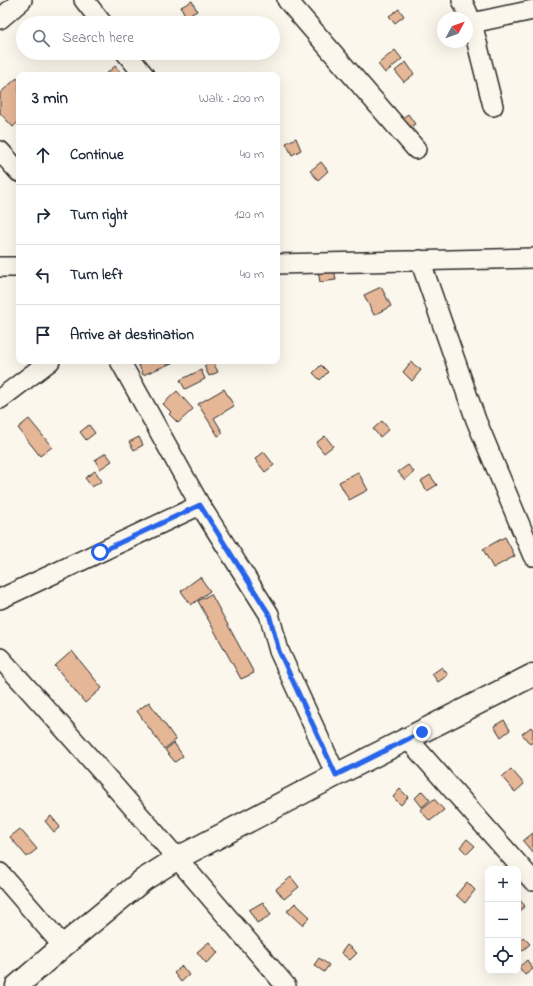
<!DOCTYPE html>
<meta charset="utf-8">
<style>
:root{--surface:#fff;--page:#f6f6f7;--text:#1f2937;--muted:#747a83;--line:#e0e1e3}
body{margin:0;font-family:"Indie Flower",sans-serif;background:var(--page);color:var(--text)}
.controls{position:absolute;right:12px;bottom:12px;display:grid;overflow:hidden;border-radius:8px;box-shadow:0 4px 16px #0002}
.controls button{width:36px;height:36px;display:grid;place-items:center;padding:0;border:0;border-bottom:1px solid var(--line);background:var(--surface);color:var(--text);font:20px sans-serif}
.compass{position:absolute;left:437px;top:12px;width:36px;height:36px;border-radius:50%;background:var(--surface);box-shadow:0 4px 16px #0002;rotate:49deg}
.stop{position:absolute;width:12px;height:12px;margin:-9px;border:3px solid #2563eb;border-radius:50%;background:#fff}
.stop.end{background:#2563eb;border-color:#fff;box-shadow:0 1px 4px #0008}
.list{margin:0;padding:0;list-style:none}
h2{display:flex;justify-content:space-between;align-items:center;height:52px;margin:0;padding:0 16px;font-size:17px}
h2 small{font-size:13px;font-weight:400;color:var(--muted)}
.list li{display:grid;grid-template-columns:26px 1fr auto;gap:12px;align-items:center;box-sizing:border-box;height:60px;padding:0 16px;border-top:1px solid var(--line)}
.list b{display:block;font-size:15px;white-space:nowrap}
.list em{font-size:13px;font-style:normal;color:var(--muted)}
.icon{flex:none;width:22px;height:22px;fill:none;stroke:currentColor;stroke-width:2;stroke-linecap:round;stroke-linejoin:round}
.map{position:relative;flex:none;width:533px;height:986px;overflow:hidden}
.search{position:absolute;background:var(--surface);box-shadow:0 4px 16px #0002;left:16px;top:16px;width:264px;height:44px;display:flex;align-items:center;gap:10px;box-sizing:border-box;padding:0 14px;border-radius:22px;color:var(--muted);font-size:15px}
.panel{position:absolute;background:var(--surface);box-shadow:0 4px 16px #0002;left:16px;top:72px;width:264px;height:292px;border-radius:8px}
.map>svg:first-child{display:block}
.building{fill:#e6b797;stroke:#2b2b2b}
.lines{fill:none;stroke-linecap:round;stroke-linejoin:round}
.street-casing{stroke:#2b2b2b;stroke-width:22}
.secondary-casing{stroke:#2b2b2b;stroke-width:25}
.street{stroke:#fbf7ec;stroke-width:19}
.secondary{stroke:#fbf7ec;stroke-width:22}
.route{stroke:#2563eb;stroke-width:5}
</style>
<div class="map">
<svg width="533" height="986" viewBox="0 0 533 986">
<rect width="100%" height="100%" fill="#fbf7ec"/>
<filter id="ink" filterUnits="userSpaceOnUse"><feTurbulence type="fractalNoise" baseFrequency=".025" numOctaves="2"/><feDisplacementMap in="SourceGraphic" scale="8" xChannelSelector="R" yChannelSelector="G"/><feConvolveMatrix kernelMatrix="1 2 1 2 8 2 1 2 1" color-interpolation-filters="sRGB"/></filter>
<g filter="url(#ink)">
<path class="building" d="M192,1l5,10 -11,6 -5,-10z
M399,9l5,7 -9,7 -6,-7z
M395,50l7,9 -17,14 -7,-9z
M174,53h14l-4,6z
M406,62l8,12 -10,8 -9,-11z
M115,66l8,9h-18z
M17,78l2,3v40l-6,6 -13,-14v-20z
M408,114l7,10 -8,5 -7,-9z
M296,138l5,12 -9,5 -6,-12z
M321,162l7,9 -10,9 -8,-9z
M334,269l2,11 -16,2 -2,-11z
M381,287l10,19 -17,9 -10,-20z
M137,361h36l1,1 -31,13z
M213,362l5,10 -9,4 -5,-10z
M411,362l10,8 -9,11 -9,-9z
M321,365l7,7 -8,8 -7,-7z
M201,370l4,9 -20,10 -5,-9z
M224,389l10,17 -20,12 9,15 -5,3 -20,-32z
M177,391l16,18 -15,14 -9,-9 2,-2 -8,-8z
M29,419l23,28 -12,9 -22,-28z
M382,421l7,8 -9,8 -7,-8z
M89,425l6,8 -9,7 -6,-8z
M325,436l8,10 -9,7 -8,-10z
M139,437l4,8 -9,5 -5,-8z
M264,452l10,13 -9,7 -10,-13z
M106,453l6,8 -12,8 -5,-9z
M408,465l6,7 -9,8 -7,-8z
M95,471l7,10 -10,6 -7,-9z
M358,472l10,18 -19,10 -10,-18z
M430,475l7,10 -10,6 -6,-10z
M505,537l10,19 -22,12 -10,-19z
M200,577l10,14 -19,14 -10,-14z
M211,594l43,79 -13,6 -43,-78z
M72,651l30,37 -17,15 -30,-37z
M442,667l6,8 -10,7 -6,-8z
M149,702l27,38 -12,9 -27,-38z
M504,720l6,10 -9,7 -7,-11z
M531,727l2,3v12l-3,2 -8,-10z
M174,743l9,13 -8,6 -10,-12z
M511,769l13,15 -9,8 -13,-15z
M400,789l8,8 -7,8 -8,-8z
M422,791l8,9 -8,7 -7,-9z
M434,799l10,11 -14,11 -10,-11z
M51,816l9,11 -6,5 -9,-11z
M20,829l17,20 -10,8 -17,-20z
M533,833v20l-10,-12z
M467,839l8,7 -8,8 -7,-7z
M291,877l8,10 -15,12 -8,-10z
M467,882l8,8 -10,13 -9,-8z
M518,899h1l6,7 -7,6z
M263,902l8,13 -14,8 -8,-13z
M295,903l15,14 -8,8 -15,-14z
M523,937l7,7 -8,7 -4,-4v-4z
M209,942l9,11 -12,10 -9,-11z
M347,945l10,8 -7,7 -9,-7z
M319,958l10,7 -5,7 -10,-7z
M527,960l6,9 -8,6 -6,-8z
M182,966l7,9 -8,7 -7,-9z"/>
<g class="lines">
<g class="street-casing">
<path id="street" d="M84,0l18,23
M287,0l129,149
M462,0l10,23 21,83
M0,19l22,-19
M472,23l61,-13
M126,53l18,22
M0,151l19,21
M420,260l56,160 57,136
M277,264l256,-6
M0,267h19
M120,361l80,144 69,109 10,37 57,124
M0,399l50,-38
M0,599l200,-94
M0,658c98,107 192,217 286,328
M408,739l125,142
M0,873l63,73"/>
</g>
<g class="secondary-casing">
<path id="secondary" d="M17,986l46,-40 80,-66 35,-22 158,-83 197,-100"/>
</g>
<use href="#street" class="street"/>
<use href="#secondary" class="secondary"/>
</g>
</g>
<g class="lines" filter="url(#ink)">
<path class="route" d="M100,552l100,-47 69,109 10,37 57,124 86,-43"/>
</g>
</svg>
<div class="controls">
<button>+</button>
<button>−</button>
<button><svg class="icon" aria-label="locate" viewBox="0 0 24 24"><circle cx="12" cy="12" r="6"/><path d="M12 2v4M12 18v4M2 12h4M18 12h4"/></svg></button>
</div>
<svg class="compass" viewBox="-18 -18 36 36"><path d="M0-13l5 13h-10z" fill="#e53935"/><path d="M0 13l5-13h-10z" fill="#747a83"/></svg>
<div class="stop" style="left:100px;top:552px"></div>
<div class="stop end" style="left:422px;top:732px"></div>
<div class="search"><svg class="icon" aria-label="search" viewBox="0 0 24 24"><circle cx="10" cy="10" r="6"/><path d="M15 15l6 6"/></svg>Search here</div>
<section class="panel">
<h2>3 min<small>Walk · 200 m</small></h2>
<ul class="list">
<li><svg class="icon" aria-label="ahead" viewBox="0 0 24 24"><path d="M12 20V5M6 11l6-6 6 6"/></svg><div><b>Continue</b></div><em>40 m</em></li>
<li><svg class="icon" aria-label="right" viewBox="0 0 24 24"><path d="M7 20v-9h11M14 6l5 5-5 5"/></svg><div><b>Turn right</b></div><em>120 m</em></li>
<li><svg class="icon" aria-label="left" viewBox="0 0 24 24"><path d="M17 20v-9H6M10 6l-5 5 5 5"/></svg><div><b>Turn left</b></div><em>40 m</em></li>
<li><svg class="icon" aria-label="arrive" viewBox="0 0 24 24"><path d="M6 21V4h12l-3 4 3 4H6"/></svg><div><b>Arrive at destination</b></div></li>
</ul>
</section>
</div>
